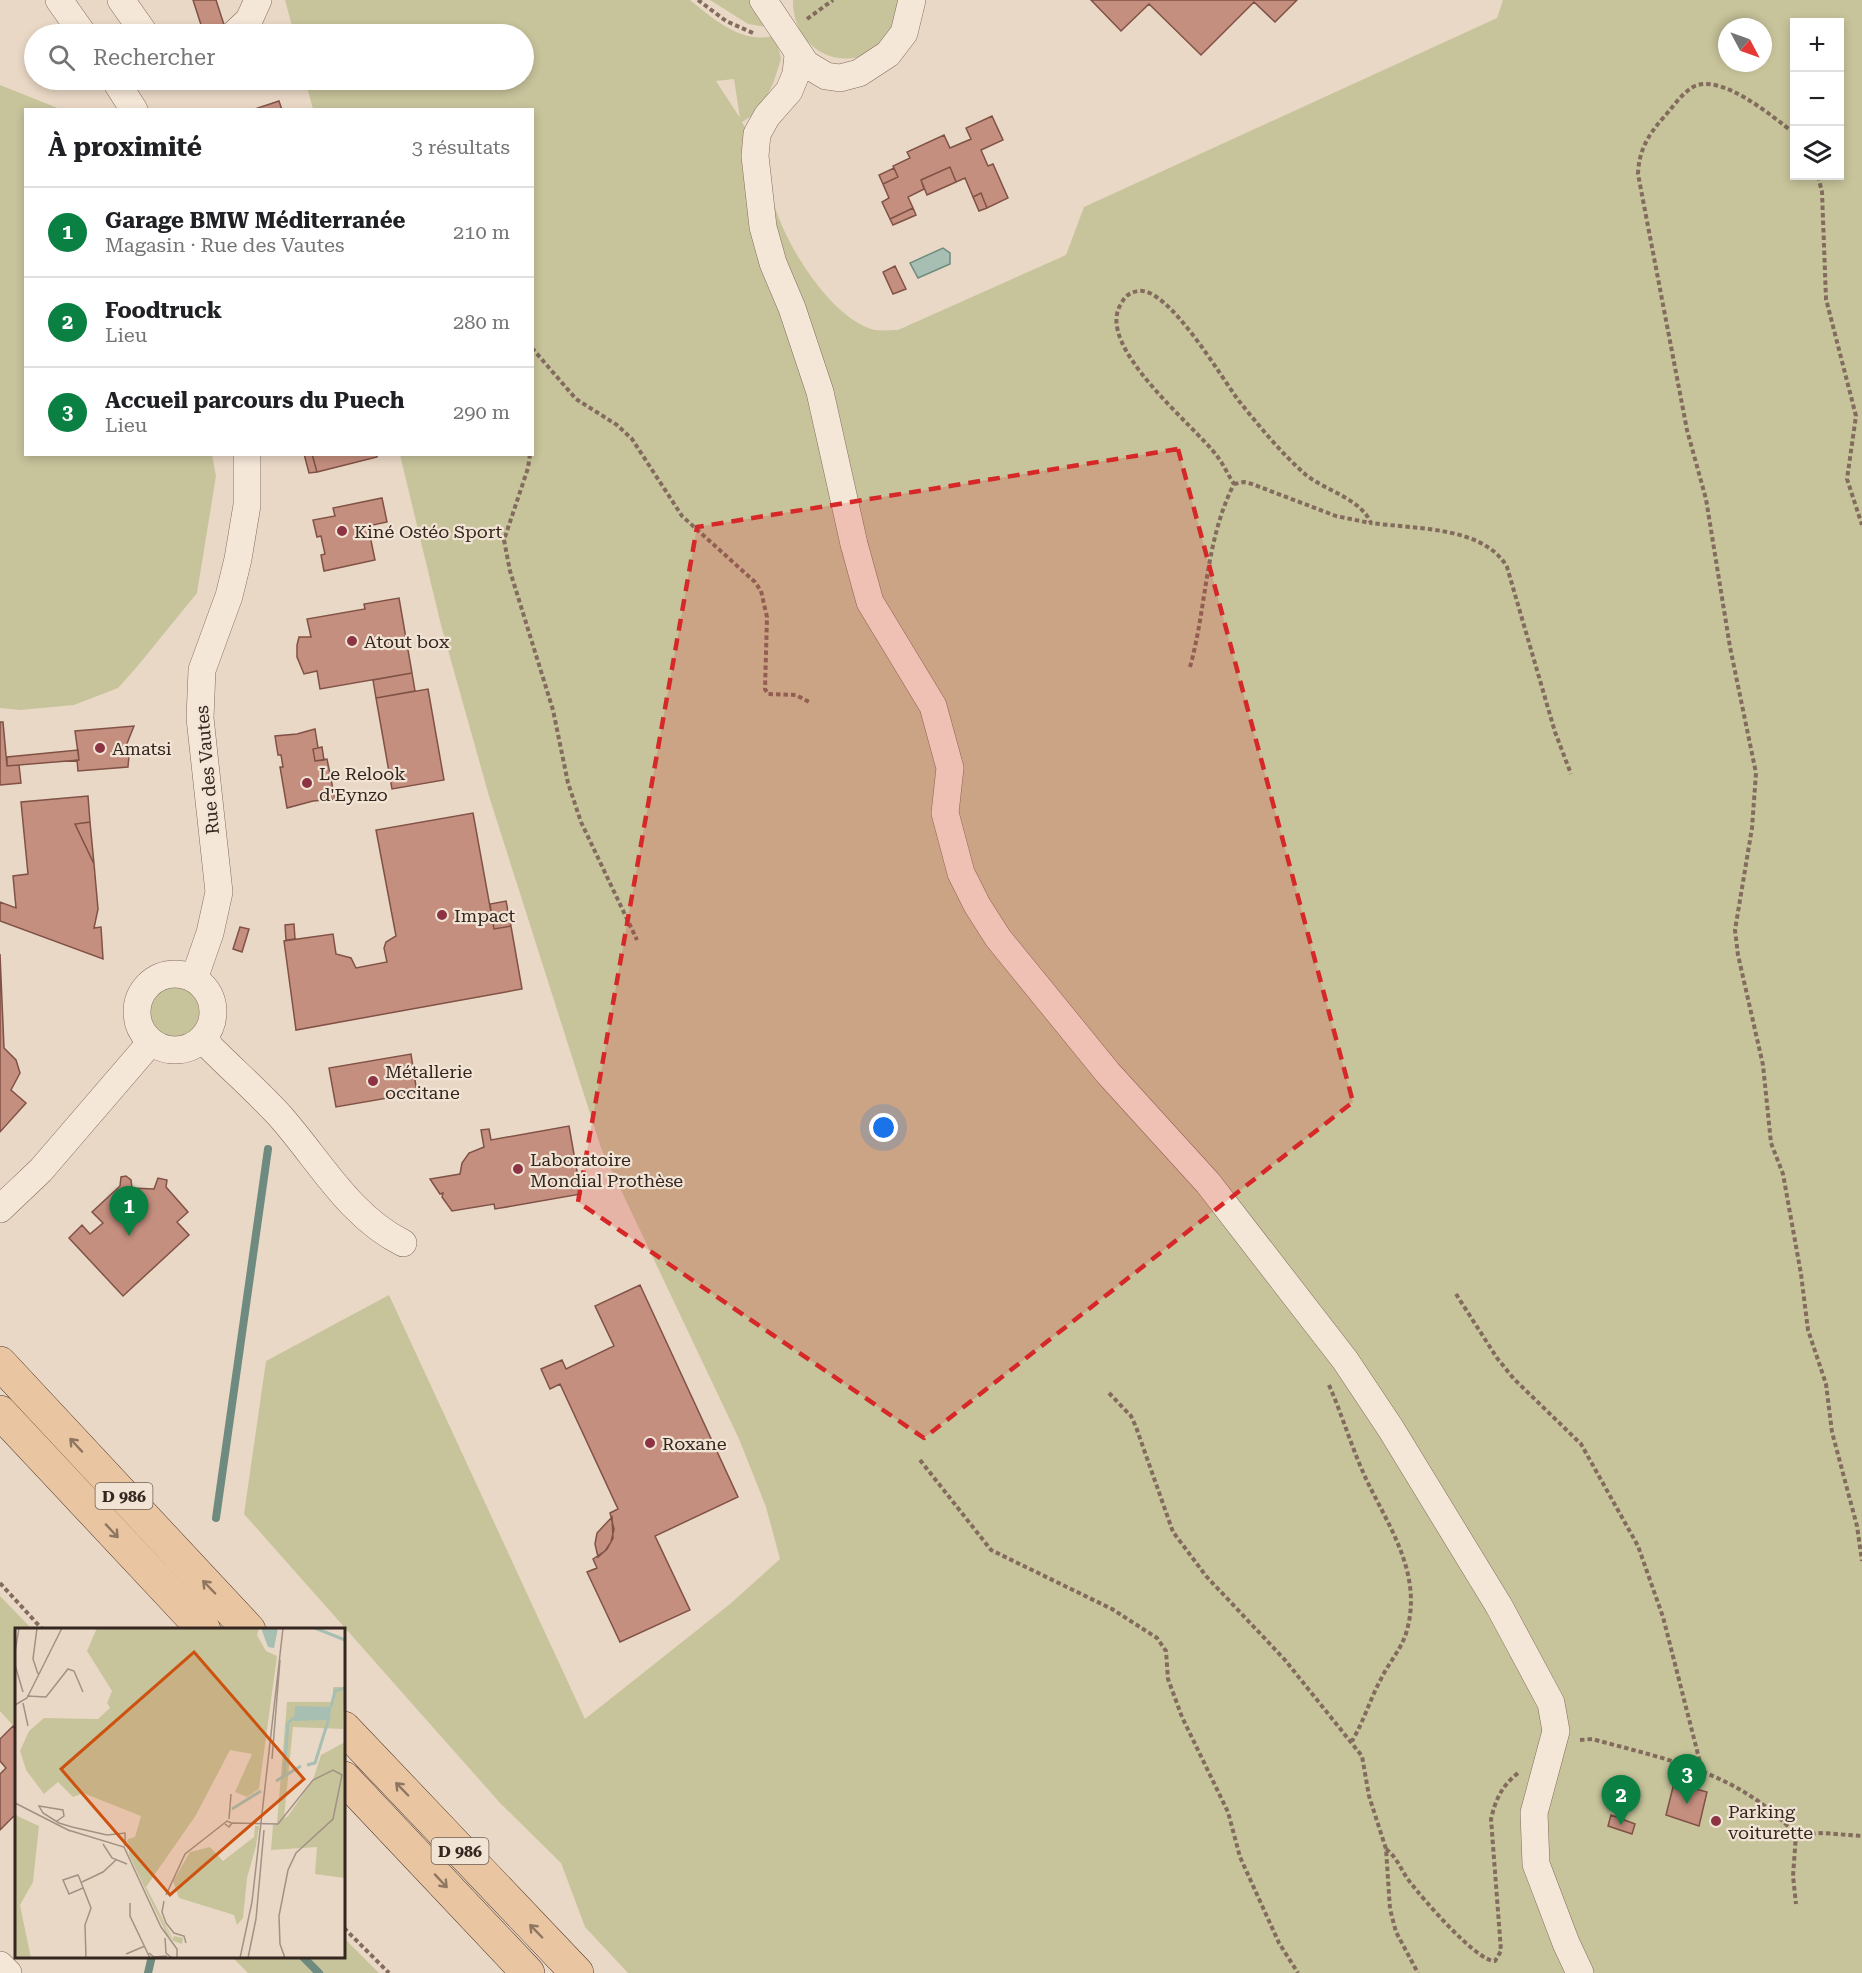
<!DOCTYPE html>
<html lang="fr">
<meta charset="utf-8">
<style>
:root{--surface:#fff;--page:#f2f2f2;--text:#202124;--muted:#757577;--line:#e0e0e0;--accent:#0b8043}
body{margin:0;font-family:"Roboto Serif",serif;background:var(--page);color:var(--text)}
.controls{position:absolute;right:18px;top:18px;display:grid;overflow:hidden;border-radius:0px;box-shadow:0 3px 9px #0003}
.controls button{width:54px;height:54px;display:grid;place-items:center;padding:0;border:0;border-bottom:2px solid var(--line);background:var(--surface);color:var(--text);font:30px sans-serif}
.compass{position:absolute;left:1718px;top:18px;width:54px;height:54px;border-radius:50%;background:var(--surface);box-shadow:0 3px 9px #0003;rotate:131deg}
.you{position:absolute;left:884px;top:1128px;width:21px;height:21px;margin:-15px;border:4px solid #fff;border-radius:50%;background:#1a73e8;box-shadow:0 0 0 9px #1a73e833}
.badge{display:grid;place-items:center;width:39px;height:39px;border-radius:50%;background:var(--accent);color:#fff;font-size:20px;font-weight:700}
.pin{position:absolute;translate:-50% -50px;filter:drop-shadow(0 2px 3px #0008)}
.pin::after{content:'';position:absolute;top:32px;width:21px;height:18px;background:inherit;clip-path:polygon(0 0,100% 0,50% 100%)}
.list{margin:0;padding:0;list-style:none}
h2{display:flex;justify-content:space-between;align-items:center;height:78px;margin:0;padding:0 24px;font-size:26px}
h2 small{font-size:20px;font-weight:400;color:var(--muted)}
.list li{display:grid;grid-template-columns:39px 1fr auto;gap:18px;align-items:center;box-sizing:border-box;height:90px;padding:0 24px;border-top:2px solid var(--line)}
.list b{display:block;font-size:22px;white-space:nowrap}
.list p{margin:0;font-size:20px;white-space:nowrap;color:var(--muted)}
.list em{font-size:20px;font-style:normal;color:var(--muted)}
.icon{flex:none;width:33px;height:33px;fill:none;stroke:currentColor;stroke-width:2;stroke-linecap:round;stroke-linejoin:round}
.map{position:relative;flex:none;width:1862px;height:1973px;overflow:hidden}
.search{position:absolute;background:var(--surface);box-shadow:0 3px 9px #0003;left:24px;top:24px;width:510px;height:66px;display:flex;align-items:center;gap:15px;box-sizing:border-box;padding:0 21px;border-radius:33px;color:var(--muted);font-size:22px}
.panel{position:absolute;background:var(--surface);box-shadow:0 3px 9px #0003;left:24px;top:108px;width:510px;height:348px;border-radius:0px}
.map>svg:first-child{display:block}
.green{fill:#c7c49b;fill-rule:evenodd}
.water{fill:#a7beb3;stroke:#6f8b7f;stroke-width:1.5}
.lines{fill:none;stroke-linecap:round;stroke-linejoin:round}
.stream{stroke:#6f8b7f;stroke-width:8}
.building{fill:#c48f7f;stroke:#805246;stroke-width:1.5}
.minor-casing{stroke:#836b5d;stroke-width:28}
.major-casing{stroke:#523a31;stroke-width:34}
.path{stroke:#836b5d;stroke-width:4;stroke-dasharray:4.5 3;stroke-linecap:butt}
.minor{stroke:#f5e7d8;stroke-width:27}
.major{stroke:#e9c6a1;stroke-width:33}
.oneway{stroke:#8f7660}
.marked{fill:#d62828;fill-opacity:0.2;stroke:#d62828;stroke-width:4.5;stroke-dasharray:12 8;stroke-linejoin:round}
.poi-dot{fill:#8c3344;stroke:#f2e4d5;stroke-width:2}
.labels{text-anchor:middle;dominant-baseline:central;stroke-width:4.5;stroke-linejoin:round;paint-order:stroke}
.shield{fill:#f2e4d5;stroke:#6e5f56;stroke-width:1.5}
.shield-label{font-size:16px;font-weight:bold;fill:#352620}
.poi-label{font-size:18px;fill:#352620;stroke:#f2e4d5;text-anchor:start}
.street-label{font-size:18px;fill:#352620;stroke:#f2e4d5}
.inset-river{fill:none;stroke:#a7beb3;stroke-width:3}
.inset-road{fill:none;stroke:#a29184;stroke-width:1.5}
.view{fill:#cd510f;fill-opacity:0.15;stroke:#cd510f;stroke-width:3}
.inset-edge{fill:none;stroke:#352620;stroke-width:3}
</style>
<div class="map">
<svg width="1862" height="1973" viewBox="0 0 1862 1973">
<rect width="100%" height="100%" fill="#ead8c6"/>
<path class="green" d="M285,0h405c23,19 52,44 83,36l-5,-9 -20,-3 -38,-24h40l26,37 5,22 -8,25 -15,28 -16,10 5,9 19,4c2,21 2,44 7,65 10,41 58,120 102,130 7,1 16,0 23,0l168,-75 18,-48 413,-189 6,-18h359v1973h-1234l-43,-46 -24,-64 -61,-60 -256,-289 22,-153 123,-66 196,424 145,-115 50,-45 -14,-52 -27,-68 -138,-291 -112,-352 -48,-171 -41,-170 132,-1v-344l-219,-1 -8,-29h219v-46h-230zM1794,22h46v154h-46zM1727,27h36v36h-36zM734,79l6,39 -24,-37z
M793,0h108l-14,41c-8,5 -18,13 -28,16 -37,9 -67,-21 -66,-57z
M0,85l60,24 -34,1v344l186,1 4,21 -19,117 -61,75 -18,20 -44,17 -54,5 -20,-2z
M149 1012a25 25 0 1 1 50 0a25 25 0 1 1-50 0Z
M0,1596l32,33 -16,1v99l-16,-18z
M344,1938l35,35h-131l-16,-16 112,-1z"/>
<path class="water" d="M943,248l7,5v11l-32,14 -8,-15z"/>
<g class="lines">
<path class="stream" d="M216,1518l52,-369
M302,1956l17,17
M148,1973l4,-17"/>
</g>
<path class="building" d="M193,0h23l11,34h-23z
M1091,0h206l-22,22 -21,-20 -53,53 -52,-51 -28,27z
M279,101l3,9h-30z
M992,116l11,24 -22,10 7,16 5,-2 15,34 -21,10 -6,-15 -8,4 -8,-19 -9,4 -6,-15 -29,13 3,9 -16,8 5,11 -23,11 -8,-17 7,-4 -6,-14 15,-7 -5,-11 17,-8 -3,-6 37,-17 6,13 21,-9 -5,-11z
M950,167l6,15 -29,13 -6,-15z
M894,168l4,9 -15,7 -4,-9z
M981,193l6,15 -8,3 -6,-14z
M913,208l3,7 -23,10 -3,-6z
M895,266l11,23 -13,5 -10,-22z
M304,454h8l5,18 -8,1z
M312,454h65v3l-60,15z
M382,498l5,24 -19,4 7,34 -51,11 -3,-16 4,-1 -4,-18 -4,1 -4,-17 22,-4 -2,-8z
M399,598l13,75 -92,16 -3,-18 -13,3 -7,-17v-12l2,-8h12l-4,-18 58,-10 -1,-5z
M412,673l3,18 -39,7 -3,-18z
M428,689l16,91 -52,9 -16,-91z
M0,722h3l4,44 12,-1 2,18 -21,2z
M134,726l-8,20h-3l1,10 5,-1 -1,12 -50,4 -1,-11h2l-4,-29z
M315,729l3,19 -5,1 2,12 12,-2 8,40 -22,2 -26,7 -7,-41h3l-2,-12h-3l-3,-19 22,-2z
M322,747l2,13 -9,1 -2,-12z
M78,750l1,10 -72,6v-9z
M88,796l2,26 -15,2 19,40 4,45 -4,19 7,-1 2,32 -103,-38v-19l16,6 -3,-32 15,-2 -7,-72z
M473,813l21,116 17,-3 11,63 -226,41 -12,-89 49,-7 3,20 15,4 5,10 31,-6 -3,-14 2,-6 10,-6 -20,-106z
M90,822l4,42 -19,-40z
M506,901l5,25 -17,3 -4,-25z
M294,924l1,15 -9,1 -1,-15z
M240,927l9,2 -7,23 -9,-3z
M0,954l4,94 12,12 4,13 -9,17 15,13 -26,29z
M411,1054l6,39 -81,14 -7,-39z
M569,1126l12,68 -86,15 -1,-5 -42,7 -10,-14 1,-4 -3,1 -10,-15 30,-5 2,-11 7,-10 15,-6 -3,-17 8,-1 2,11z
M126,1176l5,4 1,8 22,1 4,-11 9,2 -1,7 22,25 -11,10 12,13 -66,61 -54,-58 13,-13 8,9 13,-11 -11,-11 28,-26 1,-9z
M640,1285l98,212 -83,39 35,74 -70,32 -33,-70 10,-4 -4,-9 12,-8 6,-9 3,-13 -4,-16 8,-4 -58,-125 -10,5 -9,-20 21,-9 4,9 48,-23 -19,-40z
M612,1517l1,21 -6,11 -9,8 -3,-13 2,-11z
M13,1726l3,3v85l-16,16v-56l6,-6 -6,-7v-22z
M1674,1783l33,9 -8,34 -33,-11z
M1611,1815l24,9 -3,10 -24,-8z"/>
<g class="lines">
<g class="minor-casing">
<path id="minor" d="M59,0l24,34
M121,0l24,34
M763,0l43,64 20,12 14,2 19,-5 29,-19 16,-21 8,-33
M234,34l15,-14 9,-20
M798,55l-2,19 -7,17 -22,25 -10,18 -2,22 8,71 10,36 19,45 28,84 34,152 16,58 63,104 17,62 -5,45 16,60 16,32 21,33 110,135 100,110 137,177 46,69 108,177 52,97 5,28 -22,82 2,51 30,79 14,30
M115,80l19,30
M137 1012a38 38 0 1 1 76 0a38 38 0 1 1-76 0Z
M194,979l16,-46 9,-41 -19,-174 2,-48 27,-74 9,-37 9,-54v-51
M204,1037l7,11c23,23 47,44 69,68 39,44 69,100 123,127
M0,1209l41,-39 110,-128
M0,1965l8,8"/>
</g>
<g class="major-casing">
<path id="major" d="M0,1363l249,267
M0,1412l204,218
M344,1728l233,245
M344,1778l184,195"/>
</g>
<path class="path" d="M698,0l28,21 27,12
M807,19l26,-19
M1794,133c-21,-16 -73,-61 -101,-46 -12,7 -20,20 -29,30 -16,18 -25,33 -26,57l49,256 19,69 24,148 26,126 -4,55 -17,102 3,25 25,110 8,78 12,31 18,100 7,56 18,54 6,48 25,94 5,35
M1818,176l4,16 4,107 30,117 -9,63 15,46
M532,348l44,51 41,26 15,14 50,77 73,66 6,9 6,26 -2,72 3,5 28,1 15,8
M530,454l-2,14 -24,72 6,31 43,139 15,73 13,39 56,118
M1234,484l10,-2 8,2 84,32 34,7
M1190,667c17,-61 15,-126 44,-183 -6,-9 -10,-19 -17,-28 -23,-31 -123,-110 -96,-152 4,-8 8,-11 17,-13 30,-5 83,86 101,110 20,25 43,53 67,74 20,16 54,23 65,48 43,6 113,3 136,44l48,165 16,42
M1456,1294l41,64 17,21 67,65 57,102 25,71 39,153
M1329,1385c14,32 24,67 39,98 23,47 54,92 39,147 -5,19 -18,32 -26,49 -11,20 -17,42 -29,62
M1109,1393l22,23 5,11 37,105 33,44 79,84 77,96 7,40 17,53 4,60 6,23 22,41
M920,1460l71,90 121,59 45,29 9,13 2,28 14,38 46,95 12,45 39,86 19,30
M0,1583l43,47
M1580,1740l12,-1c77,21 149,34 204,96l-3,41 3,28
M1796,1835l27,-2 39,3
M1386,1849c12,9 15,22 24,33 12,16 67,80 85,79l6,-10 -10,-132c5,-21 11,-33 27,-46
M344,1928l45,45"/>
<use href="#minor" class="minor"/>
<use href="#major" class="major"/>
</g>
<defs><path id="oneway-shaft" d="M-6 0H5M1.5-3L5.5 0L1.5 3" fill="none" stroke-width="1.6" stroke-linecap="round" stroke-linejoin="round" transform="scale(1.5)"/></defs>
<g class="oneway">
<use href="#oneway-shaft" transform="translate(76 1445) rotate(-133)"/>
<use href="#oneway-shaft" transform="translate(112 1531) rotate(47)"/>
<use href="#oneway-shaft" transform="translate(209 1587) rotate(-134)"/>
<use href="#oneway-shaft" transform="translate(402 1789) rotate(-134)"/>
<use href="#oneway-shaft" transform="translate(441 1881) rotate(47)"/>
<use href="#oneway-shaft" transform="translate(536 1931) rotate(-134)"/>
</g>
<path class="marked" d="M1178,449l175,653 -429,336 -346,-236 119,-675z"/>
<g class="poi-dot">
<circle cx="342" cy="531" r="6"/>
<circle cx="352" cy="641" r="6"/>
<circle cx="100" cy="748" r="6"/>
<circle cx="307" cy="783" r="6"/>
<circle cx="442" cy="915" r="6"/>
<circle cx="373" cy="1081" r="6"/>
<circle cx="518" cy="1169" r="6"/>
<circle cx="650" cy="1443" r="6"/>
<circle cx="1716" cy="1821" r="6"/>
</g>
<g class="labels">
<g class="shield">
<rect x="95.5" y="1483" width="57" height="26" rx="4.5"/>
<rect x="431.5" y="1838" width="57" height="26" rx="4.5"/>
</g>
<g class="shield-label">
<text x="124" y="1496">D 986</text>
<text x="460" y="1851">D 986</text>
</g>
<g class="poi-label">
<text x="354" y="531">Kiné Ostéo Sport</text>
<text x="364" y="641">Atout box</text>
<text x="112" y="748">Amatsi</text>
<text x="319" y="773">Le Relook<tspan x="319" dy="21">d'Eynzo</tspan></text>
<text x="454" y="915">Impact</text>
<text x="385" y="1071">Métallerie<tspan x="385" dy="21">occitane</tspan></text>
<text x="530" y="1159">Laboratoire<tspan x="530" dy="21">Mondial Prothèse</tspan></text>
<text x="662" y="1443">Roxane</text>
<text x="1728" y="1811">Parking<tspan x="1728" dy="21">voiturette</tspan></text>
</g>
<g class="street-label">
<text transform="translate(207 770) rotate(-95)">Rue des Vautes</text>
</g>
</g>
<g transform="translate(15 1628)">
<rect width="330" height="330" fill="#ead8c6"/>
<path d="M82,0h162l-2,7 9,16 11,5 -18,133 -12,8 -12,-5 17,-38 -22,-4 -34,65 -50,72 27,52 1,-3 9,2 -1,6 -9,-3 -19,-36 17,34 -4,-4 -38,-80v-10l-2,-4 1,14 -2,-13 2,-3 7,-2 6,-21 -58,-23 -10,4 -15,-15 -14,12 -18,-24 -6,-19 9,-20 15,-13 54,1 12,-11 -3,-5 5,-12 -25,-40zM318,59h12l-2,42 -50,-2 -9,91 -7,5 10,-121h46zM330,114v136l-30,-4 2,-27 -46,3 2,-25 15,-9 25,-36 8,-25zM0,187l24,11 -6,56 -13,23 11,53h-16zM240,198h4l-3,20 -9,32 -4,40 -6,7 -3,-10 -55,-17 -6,-17 17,-29 20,-5 13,14 31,-24z" fill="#c7c49b"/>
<path d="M263,0l-4,20 -6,-1 -7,-19zM280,78l36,1 -1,13 -36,1z" fill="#a7beb3"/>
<path class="inset-river" d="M300,0l30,12M316,79l4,-16 10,-3M292,137l8,-2 14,-45M269,148l4,-53 6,-5M261,153l25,-15M217,181l29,-18"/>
<path class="inset-road" d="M22,0l-4,31 5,15M0,24l4,-24M0,37l8,27M12,68l19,1 22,-28 6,2 9,21M8,75l5,23M0,77l12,-7 35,-70M257,131l8,-99M0,175l55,28M214,191l2,-25M42,193l7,-5 -1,-6 -24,-4 4,7 16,10 13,4 35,8 18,-2v13M217,195l46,1 35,-44 20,-10 9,5 -9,44 -37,34 -8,17 -9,46 1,28 5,14M53,202l56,17 37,80 16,22v9M88,216l9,14 15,6M67,254l21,-10 13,-12M68,260l-14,6 -6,-14 15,-5 1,2 12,31 -6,17 1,33M151,267l19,-41 42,-33 5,2 -3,4 -4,-3M149,273l-2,11 4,11 8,10 10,3 2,7M115,275v13l20,42M150,310l1,15 6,5M134,325l5,4 13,-1M111,326l19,-8M225,330l12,-56 31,-274M233,330l8,-39 8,-89"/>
<path class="view" d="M179,24l110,127 -134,116 -109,-126z"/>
<rect width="330" height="330" class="inset-edge"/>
</g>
</svg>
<div class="controls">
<button>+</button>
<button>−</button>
<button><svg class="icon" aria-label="layers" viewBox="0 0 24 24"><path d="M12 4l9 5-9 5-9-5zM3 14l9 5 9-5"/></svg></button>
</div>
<svg class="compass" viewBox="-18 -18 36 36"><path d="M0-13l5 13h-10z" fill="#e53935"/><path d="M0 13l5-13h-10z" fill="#757577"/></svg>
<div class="you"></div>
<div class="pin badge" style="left:129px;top:1236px">1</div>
<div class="pin badge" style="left:1621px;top:1825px">2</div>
<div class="pin badge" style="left:1687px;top:1804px">3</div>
<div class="search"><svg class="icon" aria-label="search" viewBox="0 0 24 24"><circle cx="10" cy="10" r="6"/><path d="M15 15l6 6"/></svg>Rechercher</div>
<section class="panel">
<h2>À proximité<small>3 résultats</small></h2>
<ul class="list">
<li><span class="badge">1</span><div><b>Garage BMW Méditerranée</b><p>Magasin · Rue des Vautes</p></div><em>210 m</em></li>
<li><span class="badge">2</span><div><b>Foodtruck</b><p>Lieu</p></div><em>280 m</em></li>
<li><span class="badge">3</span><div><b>Accueil parcours du Puech</b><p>Lieu</p></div><em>290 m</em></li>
</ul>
</section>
</div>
